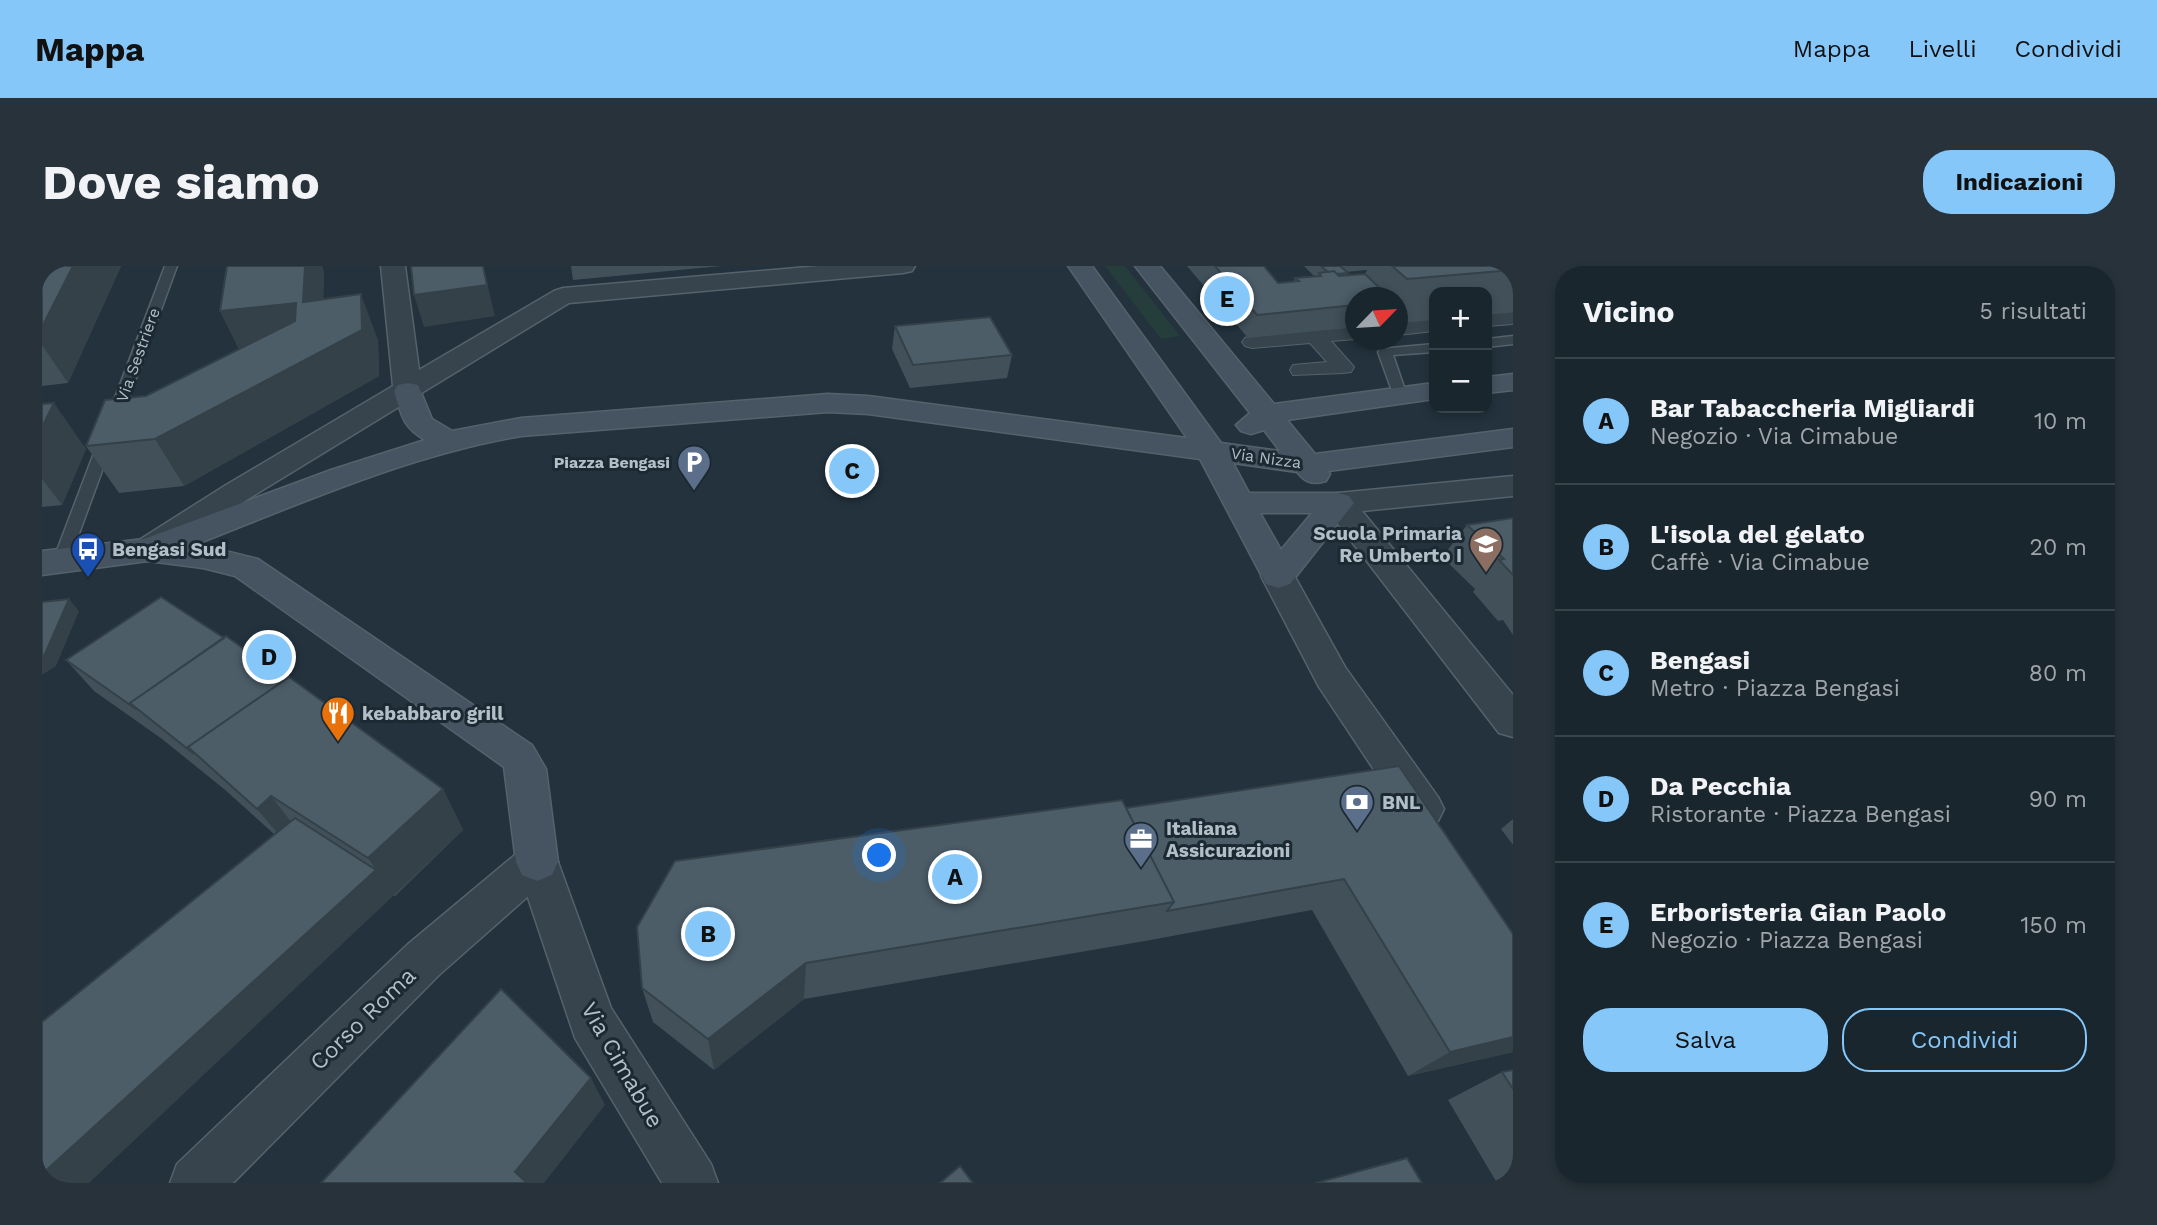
<!DOCTYPE html>
<html lang="it">
<meta charset="utf-8">
<style>
:root{--surface:#1a262e;--page:#27323a;--text:#f1f3f6;--muted:#9fa5aa;--line:#38434a;--accent:#86c7fa}
body{margin:0;font-family:"Work Sans",sans-serif;background:var(--page);color:var(--text)}
.controls{position:absolute;right:21px;top:21px;display:grid;overflow:hidden;border-radius:14px;box-shadow:0 4px 10px #0003}
.controls button{width:63px;height:63px;display:grid;place-items:center;padding:0;border:0;border-bottom:2px solid var(--line);background:var(--surface);color:var(--text);font:35px sans-serif}
.compass{position:absolute;left:1303px;top:21px;width:63px;height:63px;border-radius:50%;background:var(--surface);box-shadow:0 4px 10px #0003;rotate:65deg}
.you{position:absolute;left:838px;top:590px;width:24px;height:24px;margin:-18px;border:5px solid #fff;border-radius:50%;background:#1a73e8;box-shadow:0 0 0 10px #1a73e833}
.badge{display:grid;place-items:center;width:46px;height:46px;border-radius:50%;background:var(--accent);color:#111;font-size:23px;font-weight:700}
.pin{position:absolute;translate:-50% -50%;border:4px solid #fff;box-shadow:0 2px 7px #0006}
.list{margin:0;padding:0;list-style:none}
h2{display:flex;justify-content:space-between;align-items:center;height:91px;margin:0;padding:0 28px;font-size:30px}
h2 small{font-size:23px;font-weight:400;color:var(--muted)}
.list li{display:grid;grid-template-columns:46px 1fr auto;gap:21px;align-items:center;box-sizing:border-box;height:126px;padding:0 28px;border-top:2px solid var(--line)}
.list b{display:block;font-size:26px;white-space:nowrap}
.list p{margin:0;font-size:23px;white-space:nowrap;color:var(--muted)}
.list em{font-size:23px;font-style:normal;color:var(--muted)}
.actions{display:flex;gap:14px;padding:21px 28px}
.actions a{flex:1;padding:16px 0;border:2px solid var(--accent);border-radius:28px;text-align:center;font-size:24px;color:var(--accent)}
.actions .main{background:var(--accent);color:#111}
.map{position:relative;flex:none;width:1471px;height:917px;overflow:hidden;border-radius:28px}
header{display:flex;align-items:center;gap:42px;box-sizing:border-box;height:98px;padding:0 35px;background:var(--accent);color:#111}
header strong{font-size:33px}
nav{display:flex;gap:38px;margin-inline-start:auto;font-size:24px}
.intro{display:flex;align-items:center;justify-content:space-between;box-sizing:border-box;height:168px;padding:0 42px}
h1{margin:0;font-size:49px}
.button{padding:18px 32px;border-radius:28px;background:var(--accent);color:#111;font-size:24px;font-weight:700}
main{display:flex;gap:42px;padding:0 42px}
aside{flex:1;background:var(--surface);border-radius:28px;box-shadow:0 4px 10px #0003}
.map>svg:first-child{display:block}
.green{fill:#253e3c}
.lines{fill:none;stroke-linecap:round;stroke-linejoin:round}
.service-casing{stroke:#55626b;stroke-width:3}
.pedestrian-casing{stroke:#55626b;stroke-width:2}
.minor-casing{stroke:#55626b;stroke-width:3}
.tertiary-casing{stroke:#55626b;stroke-width:3}
.secondary-casing{stroke:#55626b;stroke-width:3}
.service{fill:#37444d;fill-rule:evenodd}
.pedestrian{fill:#37444d;fill-rule:evenodd}
.minor{fill:#37444d;fill-rule:evenodd}
.tertiary{fill:#37444d;fill-rule:evenodd}
.secondary{fill:#455460;fill-rule:evenodd}
.wall{fill:#415059;fill-rule:evenodd}
.shaded-wall{fill:#354149}
.building{fill:#4c5d68;stroke:#354149;stroke-width:2}
.labels{text-anchor:middle;dominant-baseline:central;stroke-width:6;stroke-linejoin:round;paint-order:stroke}
.far-street-label{font-size:16px;fill:#b2bfc8;stroke:#1c2932}
.far-poi-label{font-size:16px;font-weight:bold;fill:#b2bfc8;stroke:#1c2932;text-anchor:end}
.poi-label{font-size:19px;font-weight:bold;fill:#b2bfc8;stroke:#1c2932;text-anchor:start}
.near-street-label{font-size:23px;fill:#b2bfc8;stroke:#1c2932}
</style>
<header>
<strong>Mappa</strong>
<nav><a>Mappa</a><a>Livelli</a><a>Condividi</a></nav>
</header>
<div class="intro"><h1>Dove siamo</h1><a class="button">Indicazioni</a></div>
<main>
<div class="map">
<svg width="1471" height="917" viewBox="0 0 1471 917">
<rect width="100%" height="100%" fill="#23323d"/>
<path class="green" d="M1063,0h20l55,70 -19,3z"/>
<g class="lines">
<g class="service-casing">
<path id="service" d="M123,0h12l-108,295 -8,6 -6,-2 -2,-4z
M1471,70v8l-26,3v-8z
M1392,78v8l-41,3 14,41 -2,3h-10l-17,-47 2,-3z"/>
</g>
<g class="pedestrian-casing">
<path id="pedestrian" d="M1471,46v12l-26,2v-12z
M1392,53v12l-36,4v-12z
M1314,61v12l-25,2 23,26 -3,5 -8,1 -50,2 -3,-5 3,-5 34,-3 -17,-19 -58,5 -7,-2 -3,-4 3,-4 7,-2z"/>
</g>
<g class="minor-casing">
<path id="minor" d="M339,0h24l14,104 135,-79 9,-3 256,-22h96l-3,5 -9,2 -334,30 -321,196 -88,59 -12,3 -12,-3 -5,-8 5,-8 90,-57 167,-99z
M1471,210v20l-151,15 151,184v42l-14,-4 -177,-230 5,-7 11,-3z
M1236,298l12,4 55,99 93,130 6,12 -6,12 -15,6 -15,-6 -89,-134 -58,-111 5,-8z
M495,577l15,6 6,13 53,146 100,156 7,19h-56l-87,-145 -59,-176 6,-13z"/>
</g>
<g class="tertiary-casing">
<path id="tertiary" d="M495,577l15,6 6,13 -6,13 -113,100 -206,208h-63l7,-19 230,-219 115,-96z"/>
</g>
<g class="secondary-casing">
<path id="secondary" d="M1026,0h24l129,177 59,8 -16,-21 -13,4 -10,-3 -5,-6 14,-12 -115,-147h25l114,138 160,-21v16l-147,21 28,34 198,-25v18l-185,24 2,3 -4,7c-14,4 -20,2 -29,-9l-64,-9 16,30h89l11,3 5,7 -64,81 -12,4 -12,-4 -66,-125 -332,-45 -40,-2 -307,24c-112,19 -219,67 -324,108l61,15 274,186 14,24 12,93 -6,13 -15,6 -15,-6 -6,-13 -12,-95 -269,-191 -32,-8 -55,-7 -106,14v-24l102,-12 187,-69 94,-30c-23,-14 -23,-24 -31,-49l4,-6 10,-2 10,2 14,34 20,12 69,-13 307,-24 40,2 319,42zM1218,247h52l-31,37z
M1471,108v16l-26,3v-16z"/>
</g>
<use href="#service" class="service"/>
<use href="#pedestrian" class="pedestrian"/>
<use href="#minor" class="minor"/>
<use href="#tertiary" class="tertiary"/>
<use href="#secondary" class="secondary"/>
</g>
<path class="wall" d="M0,0h79l-53,117 -26,3z
M529,0h151l-149,14z
M1145,0h81h-4l14,17 16,-2 1,-3 19,-2 -10,-10h209v46l-26,3v-23h-53v28l-37,3v-25h-42v29l-107,11zM1325,4l-2,4 -18,1 1,-2 -2,-1z
M282,6l-1,27 55,41 1,36 -195,110 -65,7 -33,-47 60,-50 93,-47 -19,-38z
M853,60l117,29 -5,23 -97,10 -18,-39z
M0,138l44,45 -24,56 -20,2z
M1471,252v117l-10,-15 -5,1 -25,-29 2,-3 -33,-32 25,-32z
M24,394l377,129 20,41 -68,66 -120,-61 -51,-46 -62,-50 -68,-48z
M1084,542l387,126v118l-105,24 -96,-166 -167,31 -341,58 -90,71 -61,-48 -11,-34z
M1471,553v26l-12,-16z
M1471,804v113h-16l-49,-83 54,-28z"/>
<path class="shaded-wall" d="M31,0h48l-53,117 -26,-38v-18z
M263,0h17l2,6 -2,76 -19,-46z
M441,0l12,50 -71,11 -10,-32z
M319,28l17,46 1,36 -195,110 -29,-47z
M254,37l19,46 -72,8 -23,-46z
M12,137l32,46 -24,56 -20,-26v-52z
M27,333l10,12 -23,55 -14,9v-19z
M401,523l20,41 -374,353h-47v-9l334,-304 -8,-12z
M229,530l32,41 -13,11 -33,-39z
M764,697l-2,36 -90,71 -6,-31z
M1471,771v15l-105,24 42,-24z
M549,812l14,27 -61,78h-18l-11,-11z"/>
<path class="building" d="M0,0h31l-31,61z
M185,0h78l-2,36 58,-8 1,36 -207,109 -69,7 19,-46 41,-4 149,-75 1,-18 -76,8z
M369,0h72l4,19 -73,10z
M1173,0h49l14,17 21,-2 -4,-3 26,-2 -2,-3 15,-2 5,5 26,-2 25,24h-35v7l-98,10z
M1279,0h19l8,7 -11,1 -3,-3 -6,1z
M1350,0h121v4l-106,9z
M948,51l22,38 -99,10 -18,-39z
M12,137l-12,24v-23z
M1471,252v57l-14,-15 5,-1 -37,-34z
M119,331l63,41 -94,65 6,6 -70,-49z
M27,333l-24,55 -3,2v-54z
M184,370l60,43 -98,68 6,7 -64,-51z
M247,411l154,112 -75,69 -97,-62 -14,13 -69,-62z
M1357,500l114,168v103l-63,15 -106,-173 -177,32 7,-9 -48,-94z
M1080,534l52,102 -368,61 -98,76 -66,-51 -5,-61 38,-66z
M253,552l81,52 -334,304v-152z
M459,723l90,89 -76,94 12,11h-206z
M1471,804v19l-11,-17z
M1365,892l15,25h-106z
M918,900l13,17h-33z"/>
<defs>
<g id="parking-pin" transform="scale(1.75)"><path d="M0 17L-7.5 6A9.5 9.5 0 1 1 7.5 6Z" fill="#5c6f8a" stroke="#1c2932"/><path d="M-3.5-5.5H1a3.5 3.5 0 0 1 0 7H-1V5.5H-3.5ZM-1-3.4V-.6H.8a1.4 1.4 0 0 0 0-2.8Z" fill="#fff"/></g>
<g id="school-pin" transform="scale(1.75)"><path d="M0 17L-7.5 6A9.5 9.5 0 1 1 7.5 6Z" fill="#8d6e63" stroke="#1c2932"/><path d="M0-5L7-2L0 1L-7-2ZM-4 1L0 2.5L4 1V4Q0 6-4 4Z" fill="#fff"/></g>
<g id="bus-pin" transform="scale(1.75)"><path d="M0 17L-7.5 6A9.5 9.5 0 1 1 7.5 6Z" fill="#1a4fb4" stroke="#1c2932"/><path d="M-5-6H5V4H4V6H2V4H-2V6H-4V4H-5ZM-3.5-4V0h7V-4ZM-3.5 1.2v1.5H-2V1.2ZM2 1.2v1.5H3.5V1.2Z" fill="#fff"/></g>
<g id="restaurant-pin" transform="scale(1.75)"><path d="M0 17L-7.5 6A9.5 9.5 0 1 1 7.5 6Z" fill="#e8710a" stroke="#1c2932"/><path d="M-5-6h1v4h1v-4h1v4h1v-4h1v5L-1.5 .5V6h-2V.5L-5-1ZM5-6V6H3V1.5H1.5Q1.5-4 5-6Z" fill="#fff"/></g>
<g id="bank-pin" transform="scale(1.75)"><path d="M0 17L-7.5 6A9.5 9.5 0 1 1 7.5 6Z" fill="#5c6f8a" stroke="#1c2932"/><path d="M-6-4H6V4H-6ZM0-2.3a2.3 2.3 0 1 0 0 4.6a2.3 2.3 0 1 0 0-4.6Z" fill="#fff"/></g>
<g id="office-pin" transform="scale(1.75)"><path d="M0 17L-7.5 6A9.5 9.5 0 1 1 7.5 6Z" fill="#5c6f8a" stroke="#1c2932"/><path d="M-6-3h4V-5.5h4V-3h4V5H-6ZM-1-4.5V-3h2v-1.5ZM-6 0V1H6V0Z" fill="#fff"/></g>
</defs>
<g fill-rule="evenodd">
<use href="#parking-pin" x="652" y="196"/>
<use href="#school-pin" x="1444" y="278"/>
<use href="#bus-pin" x="46" y="283"/>
<use href="#restaurant-pin" x="296" y="447"/>
<use href="#bank-pin" x="1315" y="536"/>
<use href="#office-pin" x="1099" y="573"/>
</g>
<g class="labels">
<g class="far-street-label">
<text transform="translate(96 89) rotate(-70)">Via Sestriere</text>
<text transform="translate(1224 192) rotate(8)">Via Nizza</text>
</g>
<g class="far-poi-label">
<text x="628" y="196">Piazza Bengasi</text>
</g>
<g class="poi-label">
<text x="1420" y="267" text-anchor="end">Scuola Primaria<tspan x="1420" dy="22">Re Umberto I</tspan></text>
<text x="70" y="283">Bengasi Sud</text>
<text x="320" y="447">kebabbaro grill</text>
<text x="1340" y="536">BNL</text>
<text x="1124" y="562">Italiana<tspan x="1124" dy="22">Assicurazioni</tspan></text>
</g>
<g class="near-street-label">
<text transform="translate(321 753) rotate(-44)">Corso Roma</text>
<text transform="translate(580 799) rotate(60)">Via Cimabue</text>
</g>
</g>
</svg>
<div class="controls">
<button>+</button>
<button>−</button>
</div>
<svg class="compass" viewBox="-18 -18 36 36"><path d="M0-13l5 13h-10z" fill="#e53935"/><path d="M0 13l5-13h-10z" fill="#9fa5aa"/></svg>
<div class="you"></div>
<div class="pin badge" style="left:913px;top:611px">A</div>
<div class="pin badge" style="left:666px;top:668px">B</div>
<div class="pin badge" style="left:810px;top:205px">C</div>
<div class="pin badge" style="left:227px;top:391px">D</div>
<div class="pin badge" style="left:1185px;top:33px">E</div>
</div>
<aside>
<h2>Vicino<small>5 risultati</small></h2>
<ul class="list">
<li><span class="badge">A</span><div><b>Bar Tabaccheria Migliardi</b><p>Negozio · Via Cimabue</p></div><em>10 m</em></li>
<li><span class="badge">B</span><div><b>L'isola del gelato</b><p>Caffè · Via Cimabue</p></div><em>20 m</em></li>
<li><span class="badge">C</span><div><b>Bengasi</b><p>Metro · Piazza Bengasi</p></div><em>80 m</em></li>
<li><span class="badge">D</span><div><b>Da Pecchia</b><p>Ristorante · Piazza Bengasi</p></div><em>90 m</em></li>
<li><span class="badge">E</span><div><b>Erboristeria Gian Paolo</b><p>Negozio · Piazza Bengasi</p></div><em>150 m</em></li>
</ul>
<div class="actions"><a class="main">Salva</a><a>Condividi</a></div>
</aside>
</main>
